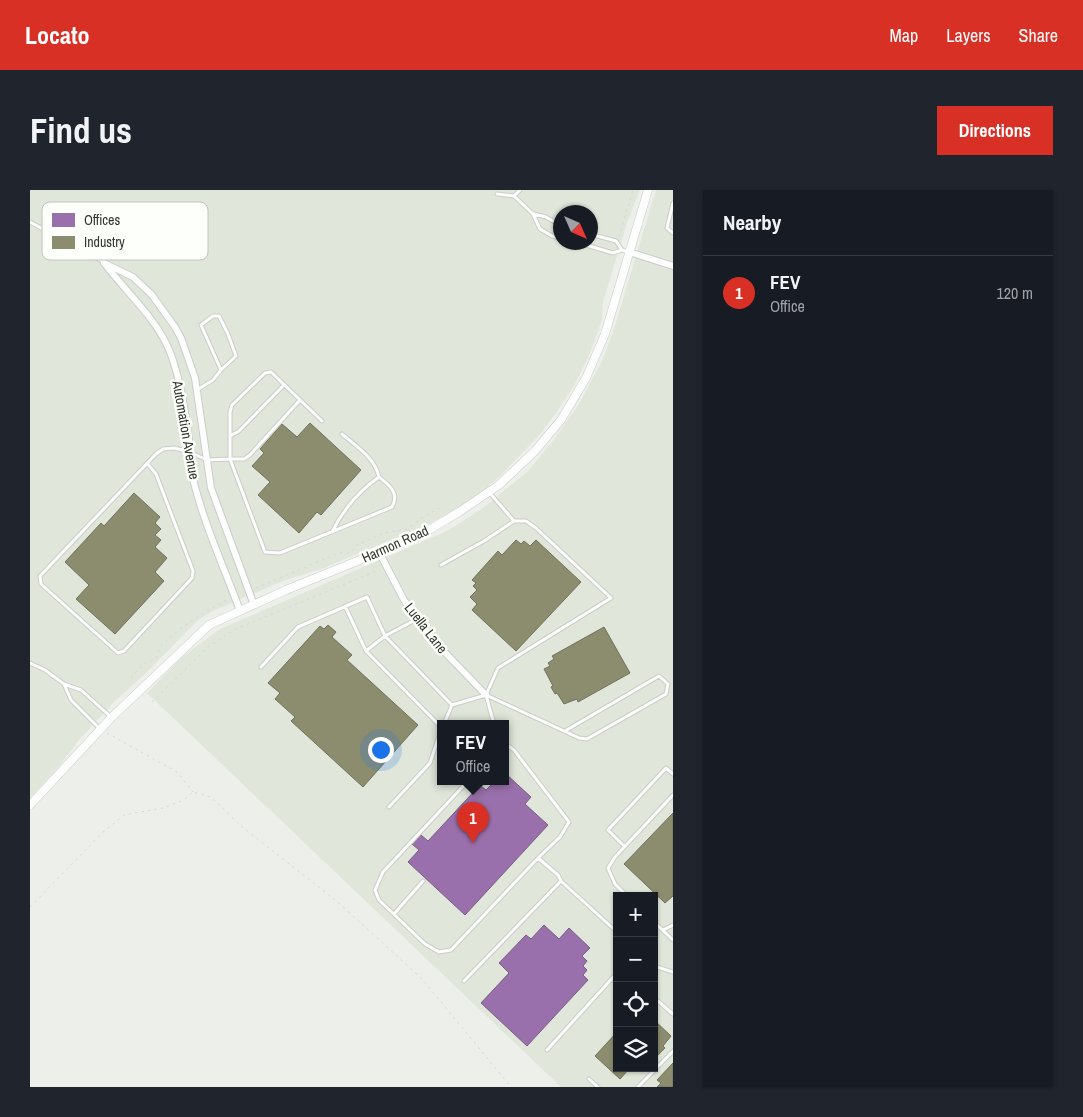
<!DOCTYPE html>
<meta charset="utf-8">
<style>
:root{--surface:#171b24;--page:#20242c;--text:#f1f3f6;--muted:#9ea1a6;--line:#363941;--accent:#d93025}
body{margin:0;font-family:"Archivo Narrow",sans-serif;background:var(--page);color:var(--text)}
.controls{position:absolute;right:15px;bottom:15px;display:grid;overflow:hidden;border-radius:0px;box-shadow:0 1px 4px #0004}
.controls button{width:45px;height:45px;display:grid;place-items:center;padding:0;border:0;border-bottom:1px solid var(--line);background:var(--surface);color:var(--text);font:25px sans-serif}
.compass{position:absolute;left:523px;top:15px;width:45px;height:45px;border-radius:50%;background:var(--surface);box-shadow:0 1px 4px #0004;rotate:135deg}
.you{position:absolute;left:350px;top:559px;width:18px;height:18px;margin:-12px;border:4px solid #fff;border-radius:50%;background:#1a73e8;box-shadow:0 0 0 8px #1a73e833}
.badge{display:grid;place-items:center;width:32px;height:32px;border-radius:50%;background:var(--accent);color:#fff;font-size:16px;font-weight:700}
.pin{position:absolute;translate:-50% -41px;filter:drop-shadow(0 1px 2px #0008)}
.pin::after{content:'';position:absolute;top:26px;width:18px;height:15px;background:inherit;clip-path:polygon(0 0,100% 0,50% 100%)}
.popup{position:absolute;left:407px;top:530px;width:72px;height:65px;box-sizing:border-box;display:grid;place-content:center;border-radius:0px;background:var(--surface);filter:drop-shadow(0 1px 4px #0005);font-size:16px;white-space:nowrap;color:var(--muted)}
.popup b{font-size:19px;color:var(--text)}
.popup::after{content:'';position:absolute;left:50%;top:100%;margin-left:-10px;border:10px solid transparent;border-top-color:var(--surface)}
.list{margin:0;padding:0;list-style:none}
h2{display:flex;justify-content:space-between;align-items:center;height:65px;margin:0;padding:0 20px;font-size:21px}
h2 small{font-size:16px;font-weight:400;color:var(--muted)}
.list li{display:grid;grid-template-columns:32px 1fr auto;gap:15px;align-items:center;box-sizing:border-box;height:75px;padding:0 20px;border-top:1px solid var(--line)}
.list b{display:block;font-size:19px;white-space:nowrap}
.list p{margin:0;font-size:16px;white-space:nowrap;color:var(--muted)}
.list em{font-size:16px;font-style:normal;color:var(--muted)}
.icon{flex:none;width:28px;height:28px;fill:none;stroke:currentColor;stroke-width:2;stroke-linecap:round;stroke-linejoin:round}
.map{position:relative;flex:none;width:643px;height:897px;overflow:hidden;border-radius:0px}
header{display:flex;align-items:center;gap:30px;box-sizing:border-box;height:70px;padding:0 25px;background:var(--accent);color:#fff}
header strong{font-size:24px}
nav{display:flex;gap:28px;margin-inline-start:auto;font-size:18px}
.intro{display:flex;align-items:center;justify-content:space-between;box-sizing:border-box;height:120px;padding:0 30px}
h1{margin:0;font-size:35px}
.button{padding:12px 22px;border-radius:0px;background:var(--accent);color:#fff;font-size:18px;font-weight:700}
main{display:flex;gap:30px;padding:0 30px}
aside{flex:1;background:var(--surface);border-radius:0px;box-shadow:0 1px 4px #0004}
.map>svg:first-child{display:block}
.built{fill:#e0e6d9;fill-rule:evenodd}
.offices{fill:#9970ab;stroke:#7a5e86}
.industry{fill:#8c8c6e;stroke:#71725c}
.lines{fill:none;stroke-linecap:round;stroke-linejoin:round}
.service-casing{stroke:#cacdc8;stroke-width:5}
.minor-casing{stroke:#cacdc8;stroke-width:8}
.tertiary-casing{stroke:#cacdc8;stroke-width:9}
.path{stroke:#d7d7d6;stroke-width:1;stroke-dasharray:2.5 4;stroke-linecap:butt}
.service{stroke:#fcfdfc;stroke-width:3}
.minor{stroke:#fcfdfc;stroke-width:6}
.tertiary{stroke:#fcfdfc;stroke-width:8}
.labels{text-anchor:middle;dominant-baseline:central;stroke-width:5;stroke-linejoin:round;paint-order:stroke}
.street-label{font-size:14px;fill:#333531;stroke:#fdfffa}
.key{fill:#fdfffa;stroke:#c0c2be;stroke-width:1}
.key-label{font-size:14px;fill:#333531}
</style>
<header>
<strong>Locato</strong>
<nav><a>Map</a><a>Layers</a><a>Share</a></nav>
</header>
<div class="intro"><h1>Find us</h1><a class="button">Directions</a></div>
<main>
<div class="map">
<svg width="643" height="897" viewBox="0 0 643 897">
<rect width="100%" height="100%" fill="#edf0ea"/>
<path class="built" d="M0,0h610l-13,33 -24,79 -1,18 -14,38 -13,26 -17,26 -17,23 -39,41 -27,24 -19,12 -34,17 -101,42 -38,12 -70,30 -15,9 -49,50 -35,32 -35,38 -20,26 -29,32zM530,22h30v30h-30z
M626,0h17v897h-112l-414,-394 35,-36 38,-28 229,-99 34,-22 45,-37 24,-29 27,-38 24,-45 11,-30zM410,534h66v58h-66zM587,706h37v172h-37z"/>
<path class="offices" d="M476,584l25,23 -6,7 23,21 -83,90 -57,-53 11,-12 -7,-6 9,-9 7,6 52,-56 6,5 8,-8h12z
M514,735l15,14 10,-11 21,20 -8,8 5,5 -4,5 4,4 -4,5 5,5 -61,66 -46,-43 28,-30 -10,-10 27,-28 5,4z"/>
<path class="industry" d="M280,233l51,47 -40,45 -4,-3 -18,21 -41,-38 12,-13 -18,-16 12,-13 -4,-4 22,-25 15,13z
M104,303l26,24 -5,6 6,6 -6,6 6,5 -6,7 12,11 -12,14 9,9 -49,53 -39,-35 13,-14 -24,-23 36,-39 3,3z
M486,350l5,4 3,-3 6,5 6,-6 45,42 -65,69 -44,-41 5,-6 -7,-7 7,-7 -4,-4 3,-3 -4,-3 26,-29 4,4z
M298,435l8,7 -4,5 20,18 -5,5 71,65 -55,62 -72,-66 4,-4 -20,-18 5,-6 -12,-10 52,-57 4,3z
M574,437l26,46 -52,29 -1,-3 -13,5 -7,-11 -2,1 -4,-7 2,-1 -9,-17 6,-3 -2,-3 6,-4 -2,-3z
M643,623v83l-8,7 -41,-39z
M624,830l17,16 -8,10 2,2 -11,11z
M587,842v36h13l-10,11 -25,-23z
M643,873v24h-16l4,-4 -4,-3z"/>
<g class="lines">
<g class="service-casing">
<path id="service" d="M467,4l17,2 19,18 7,15 12,7 8,2
M484,6l6,-6
M643,13l-6,25 6,5
M504,24l12,3 14,8
M0,32l74,40
M560,44l26,7 6,9
M546,52l37,11 9,-3 6,2
M167,200l16,-10 8,-10 15,-14 -8,-22 -9,-18h-6l-12,9 20,45
M270,210l-50,55 -6,4h-14v-47l2,-7 33,-32 6,-1 51,49
M312,244c14,12 33,24 37,43
M200,246l9,-5 45,-46
M117,273l9,11 37,97 -1,7 -68,73 -6,2 -77,-69 -1,-8 116,-122 7,-5 11,-1 16,4 17,8 23,-1 35,93 15,1 112,-46c8,-14 -3,-22 -13,-30 -20,14 -36,33 -47,55
M459,302l25,29h12l10,7 75,70 -113,70 -12,27 8,29
M411,375l43,-24 30,-20
M315,416l21,45 74,75
M336,461l19,-15 67,69 34,-10 93,43 8,1 79,-45 2,-10 -9,-8 -94,55
M0,473l15,7 19,14
M231,477l37,-40 69,-30 18,39 32,-17
M414,534l8,-19
M69,538l-28,-28 -7,-16 17,6 30,27
M476,554l8,6 55,72 -9,15 -22,21
M437,592l-84,90 -8,18 4,10 46,44 14,8 12,-2 87,-92 20,17 3,6
M359,617l41,-44 10,-30
M594,656l-16,-16 58,-62 7,6
M597,706l-12,-12 -7,-16 7,-11 58,-62
M364,724l29,-33
M624,732l19,18
M633,740l10,-5
M624,776l19,6
M434,791l97,-100 56,51
M628,811l15,13
M517,860l70,-77
M559,889l9,8
M608,897l35,-36"/>
</g>
<g class="minor-casing">
<path id="minor" d="M599,62l44,14
M74,73l29,14 19,18 23,32 6,11 14,40 16,110 43,117
M75,74c21,28 52,55 65,88 11,29 15,59 19,89 1,11 1,23 3,34 11,47 32,92 48,136
M349,362l25,48 30,41 52,54"/>
</g>
<g class="tertiary-casing">
<path id="tertiary" d="M0,615l82,-88 97,-92 77,-35 133,-54 40,-24 40,-27 36,-34 26,-31 25,-42 19,-44 43,-144"/>
</g>
<path class="path" d="M589,47l14,-47
M226,398l83,-35h11l7,-8 27,-12 23,-4 16,-12 19,-10
M101,488c4,-4 7,-9 12,-13 8,-8 14,0 16,-17 20,-20 43,-35 68,-48
M122,512l56,-55 28,-18 143,-59
M77,543l70,39 16,20
M0,717l72,-74 22,-18 39,-7 21,-8 9,-8 18,5 30,29 98,77 84,77 88,107"/>
<use href="#service" class="service"/>
<use href="#minor" class="minor"/>
<use href="#tertiary" class="tertiary"/>
</g>
<g class="labels">
<g class="street-label">
<text transform="translate(156 240) rotate(80)">Automation Avenue</text>
<text transform="translate(365 354) rotate(-24)">Harmon Road</text>
<text transform="translate(396 438) rotate(52)">Luella Lane</text>
</g>
</g>
<rect x="12" y="12" width="166" height="58" rx="8" class="key"/>
<rect x="22" y="23" width="23" height="14" fill="#9970ab"/>
<rect x="22" y="46" width="23" height="13" fill="#8c8c6e"/>
<g class="key-label">
<text x="54" y="35">Offices</text>
<text x="54" y="57">Industry</text>
</g>
</svg>
<div class="controls">
<button>+</button>
<button>−</button>
<button><svg class="icon" aria-label="locate" viewBox="0 0 24 24"><circle cx="12" cy="12" r="6"/><path d="M12 2v4M12 18v4M2 12h4M18 12h4"/></svg></button>
<button><svg class="icon" aria-label="layers" viewBox="0 0 24 24"><path d="M12 4l9 5-9 5-9-5zM3 14l9 5 9-5"/></svg></button>
</div>
<svg class="compass" viewBox="-18 -18 36 36"><path d="M0-13l5 13h-10z" fill="#e53935"/><path d="M0 13l5-13h-10z" fill="#9ea1a6"/></svg>
<div class="you"></div>
<div class="pin badge" style="left:443px;top:653px">1</div>
<div class="popup"><b>FEV</b>Office</div>
</div>
<aside>
<h2>Nearby<small></small></h2>
<ul class="list">
<li><span class="badge">1</span><div><b>FEV</b><p>Office</p></div><em>120 m</em></li>
</ul>
</aside>
</main>
